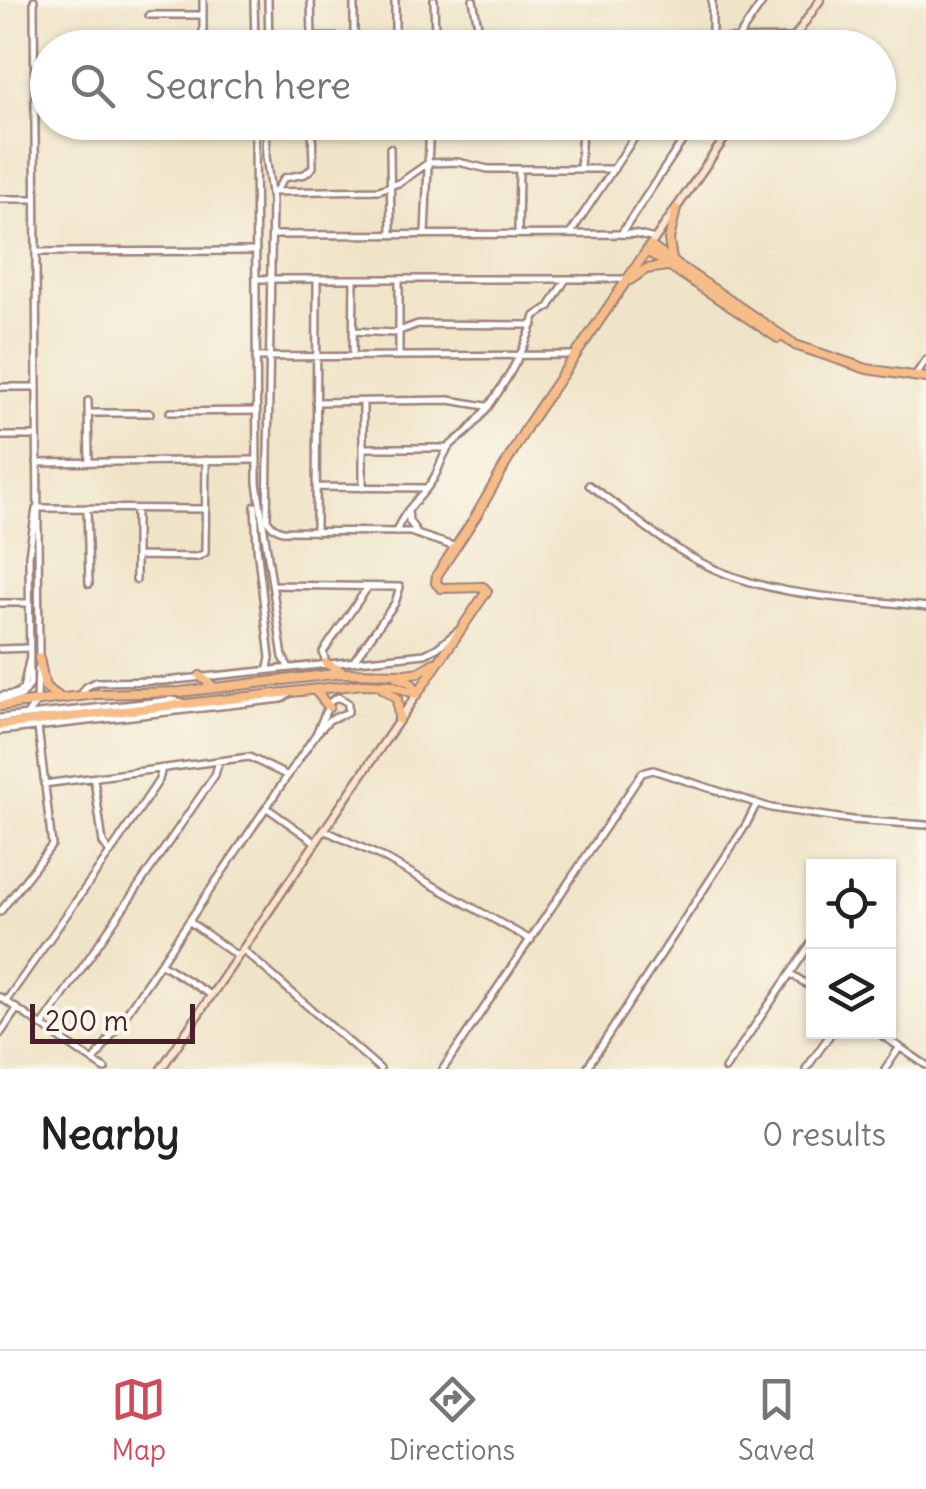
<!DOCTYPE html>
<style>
:root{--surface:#fff;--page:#f2f2f2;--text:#222;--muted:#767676;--line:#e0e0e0;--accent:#d1495b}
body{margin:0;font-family:Delius,sans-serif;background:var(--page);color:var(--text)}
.controls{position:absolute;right:30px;bottom:30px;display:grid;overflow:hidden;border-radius:0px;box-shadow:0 2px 8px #0004}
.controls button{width:90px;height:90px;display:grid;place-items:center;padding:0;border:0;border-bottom:2px solid var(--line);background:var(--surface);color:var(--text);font:50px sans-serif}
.scale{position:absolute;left:30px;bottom:25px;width:165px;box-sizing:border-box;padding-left:10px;border:5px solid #4a1f2b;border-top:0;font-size:28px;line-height:35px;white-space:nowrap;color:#4a1f2b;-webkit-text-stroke:8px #fbf7ec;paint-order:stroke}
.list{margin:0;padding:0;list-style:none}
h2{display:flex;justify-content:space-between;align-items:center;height:130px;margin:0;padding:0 40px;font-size:42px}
h2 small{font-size:32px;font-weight:400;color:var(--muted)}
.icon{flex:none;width:55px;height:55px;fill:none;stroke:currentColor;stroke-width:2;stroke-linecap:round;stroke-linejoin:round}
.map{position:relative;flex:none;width:926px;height:1069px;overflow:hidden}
.search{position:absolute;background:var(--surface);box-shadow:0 2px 8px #0004;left:30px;right:30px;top:30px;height:110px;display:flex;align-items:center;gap:25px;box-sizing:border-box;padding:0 35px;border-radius:55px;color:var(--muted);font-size:38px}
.sheet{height:280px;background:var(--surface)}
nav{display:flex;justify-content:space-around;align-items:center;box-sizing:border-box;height:140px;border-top:2px solid var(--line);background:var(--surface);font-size:28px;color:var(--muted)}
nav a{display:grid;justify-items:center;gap:5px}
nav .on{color:var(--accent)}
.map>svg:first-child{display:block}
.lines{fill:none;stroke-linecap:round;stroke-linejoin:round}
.minor-casing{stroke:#9d827a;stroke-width:10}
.tertiary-casing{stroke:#9d827a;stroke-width:10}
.secondary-casing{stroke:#9d827a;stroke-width:11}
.primary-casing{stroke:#9d827a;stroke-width:12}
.minor{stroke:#fff;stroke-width:5}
.tertiary{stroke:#fff;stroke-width:5}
.secondary{stroke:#fce5cf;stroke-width:6}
.primary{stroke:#f7bd88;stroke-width:8}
</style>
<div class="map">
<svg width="926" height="1069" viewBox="0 0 926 1069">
<rect width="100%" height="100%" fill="#fbf7ec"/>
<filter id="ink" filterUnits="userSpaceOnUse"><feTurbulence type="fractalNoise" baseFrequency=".01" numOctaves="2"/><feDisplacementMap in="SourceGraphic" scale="20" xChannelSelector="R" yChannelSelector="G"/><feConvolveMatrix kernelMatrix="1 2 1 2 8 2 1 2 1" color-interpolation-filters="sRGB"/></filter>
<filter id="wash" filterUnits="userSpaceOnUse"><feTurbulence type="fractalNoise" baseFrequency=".0048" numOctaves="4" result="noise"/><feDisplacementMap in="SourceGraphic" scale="40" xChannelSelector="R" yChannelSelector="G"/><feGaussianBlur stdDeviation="2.25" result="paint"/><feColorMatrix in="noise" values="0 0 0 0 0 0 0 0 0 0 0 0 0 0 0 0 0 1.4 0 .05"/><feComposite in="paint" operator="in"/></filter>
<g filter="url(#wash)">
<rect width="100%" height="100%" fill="#f0e4c8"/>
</g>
<g filter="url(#ink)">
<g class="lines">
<g class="minor-casing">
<path id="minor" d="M203,0v48
M268,0l1,48
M311,0l1,38
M354,0v38
M434,0l1,37
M149,15h54
M269,37l205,1 5,-7 -6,-31
M395,37v-37
M738,38l26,-38
M712,39l81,-1
M712,48v-48
M267,122l-1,34 6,45 -5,319 6,7 9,4 128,1 46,15
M503,122l9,4 116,-1 64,3
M312,124h58
M390,148l1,86
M580,169l2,-44
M272,192l107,-2 22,-8 27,-19 30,-1 30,7h126
M275,192l9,-14 21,-4 8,-7 -1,-45
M0,199h35
M425,234l5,-112
M518,234l1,-65
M570,234l72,-108
M621,234l74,-112
M272,235l362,-1 21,5
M36,252l220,-1
M256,279h372
M353,331l41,2 24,-9 115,1
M353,356l1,-77
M399,356v-77
M256,357l320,-2
M914,377l12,-17
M0,387h37
M88,401l1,61
M316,402l133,-2 37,6
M363,402v86
M170,412l86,-1
M89,413h61
M0,436h37
M363,448h85
M37,463l220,-3
M589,485c36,25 70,55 109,76 71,38 151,36 228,46
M316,487l111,1
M39,508l167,1
M87,508l2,76
M408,510l1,11 7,10
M316,532l1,-252
M396,532c7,-21 24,-33 36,-51 8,-11 9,-25 18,-35 5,-6 13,-10 18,-15 27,-28 58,-80 67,-115l14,-9 17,-28
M136,556l61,1 8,-4 1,-93
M136,580v-71
M272,585l128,2 -5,16 -40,56
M0,603h28
M0,649l29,-1
M326,663l-3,-11 45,-65
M0,696l15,-2 8,-5 6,-28
M338,697l10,6v9l-19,8 -13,14 14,-32z
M0,731l282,-32 10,-7
M94,779l9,64 7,10
M44,784l205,-27 39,19
M267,808l48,34
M324,830l58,27 149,83
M0,912l52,-67 -14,-118
M190,922l47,34
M243,950l137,119
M163,965l48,30
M791,974l23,15
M0,997l105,72
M6,1001l113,-161 40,-60 3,-12
M42,1026l173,-251 4,-14
M877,1032l49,33
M0,1034l17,-25
M94,1061l222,-327
M586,1069l160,-244 10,-20
M725,1069l89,-130
M806,1069l26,-37
M885,1069l15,-22"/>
</g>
<g class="tertiary-casing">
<path id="tertiary" d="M34,0l5,657
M254,0l1,48
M255,122l2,361 26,174 6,11
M255,506l2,41 13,111 -2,10
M80,696l6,-9 10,-5 69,-1 260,-27 12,-6 21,-17
M0,700l22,-4 8,-11 -1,-130 7,-46
M26,715l11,-13 1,-34
M0,718l172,-18 14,3
M443,1069l199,-296 11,-3 118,38 81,12 74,5"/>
</g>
<g class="secondary-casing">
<path id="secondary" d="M787,48l33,-48
M650,246l86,-124
M161,1069l256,-375"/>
</g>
<g class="primary-casing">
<path id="primary" d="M647,251l131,87
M672,260l-3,-20 7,-31
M630,280l16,-11 21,-3
M795,345l72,24 59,9
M39,658l6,29 13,9
M326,663l18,10
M200,676l15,12
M397,677l13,5 8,10
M382,688l15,10 2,21
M315,690l14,17
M0,706l96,-12 84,-2 163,-19 63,1 13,-2 15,-9
M0,725l363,-41 28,1 26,9 70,-103 -4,-4 -42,1 -5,-5 1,-8 39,-59 52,-91 122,-179 147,100"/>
</g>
<use href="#minor" class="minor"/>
<use href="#tertiary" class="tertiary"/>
<use href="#secondary" class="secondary"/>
<use href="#primary" class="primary"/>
</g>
</g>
</svg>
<div class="controls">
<button><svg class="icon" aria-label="locate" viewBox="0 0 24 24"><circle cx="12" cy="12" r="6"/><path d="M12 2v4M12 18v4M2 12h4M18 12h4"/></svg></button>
<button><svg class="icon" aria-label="layers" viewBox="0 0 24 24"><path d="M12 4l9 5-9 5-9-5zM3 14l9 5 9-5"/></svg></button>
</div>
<div class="scale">200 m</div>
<div class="search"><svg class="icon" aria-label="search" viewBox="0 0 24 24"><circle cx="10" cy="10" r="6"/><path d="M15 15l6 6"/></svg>Search here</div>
</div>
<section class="sheet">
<h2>Nearby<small>0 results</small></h2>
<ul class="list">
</ul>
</section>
<nav>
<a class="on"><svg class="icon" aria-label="map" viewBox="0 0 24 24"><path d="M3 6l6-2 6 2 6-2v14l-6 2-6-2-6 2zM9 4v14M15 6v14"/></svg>Map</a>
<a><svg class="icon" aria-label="directions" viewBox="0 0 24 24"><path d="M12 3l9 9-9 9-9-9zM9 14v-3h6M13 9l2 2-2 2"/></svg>Directions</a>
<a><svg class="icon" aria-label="saved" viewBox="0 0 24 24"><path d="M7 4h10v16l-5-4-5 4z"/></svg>Saved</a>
</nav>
